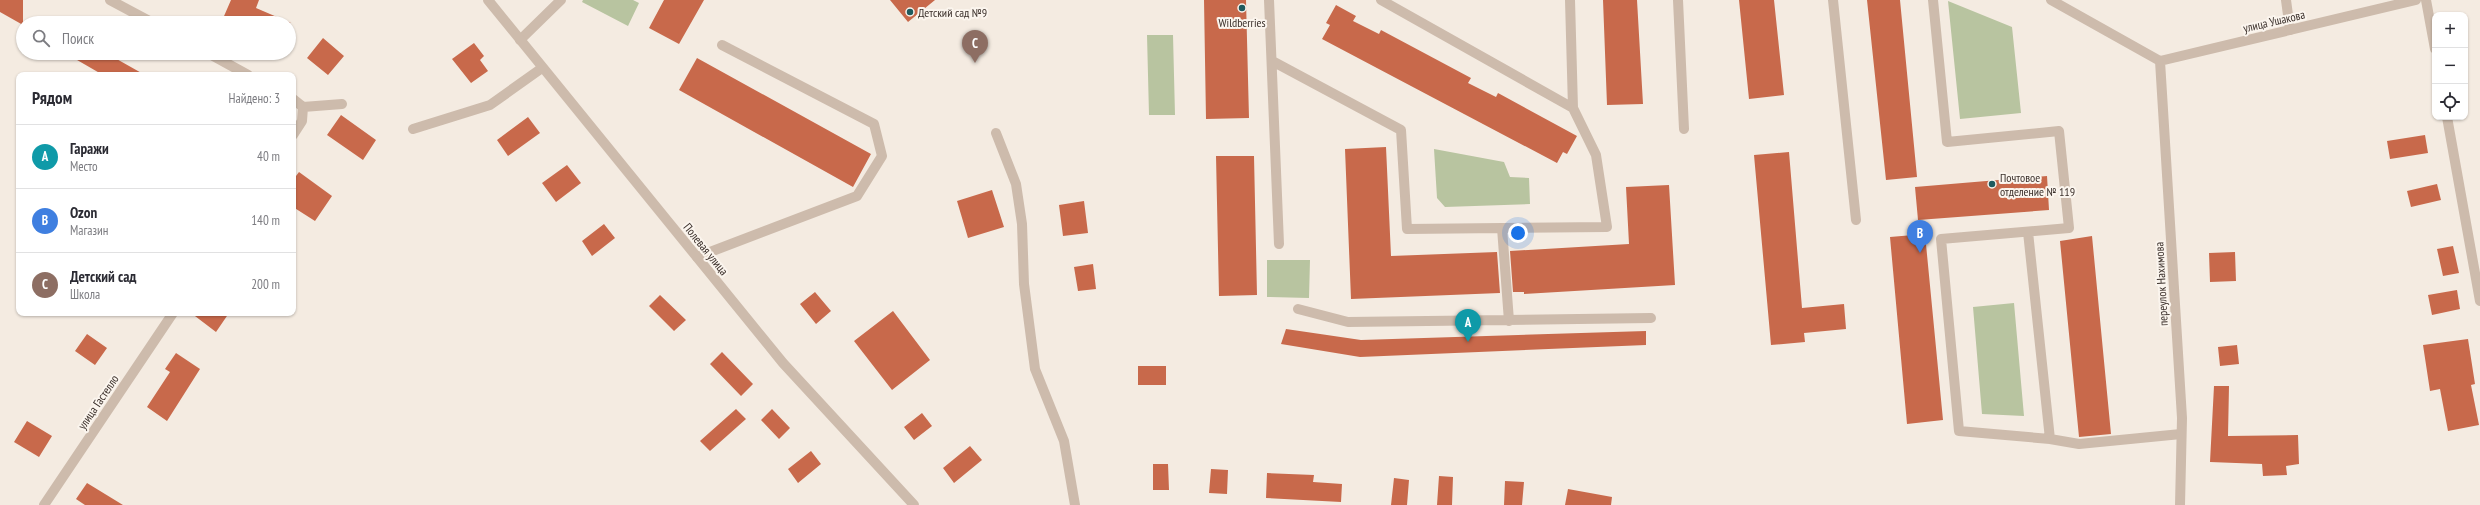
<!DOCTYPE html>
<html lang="ru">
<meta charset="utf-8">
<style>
:root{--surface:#fff;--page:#f7f7f7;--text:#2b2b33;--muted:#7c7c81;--line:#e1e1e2;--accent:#1f5a5e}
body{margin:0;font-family:"PT Sans Narrow",sans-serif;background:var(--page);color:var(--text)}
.controls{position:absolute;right:12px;top:12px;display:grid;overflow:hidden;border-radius:8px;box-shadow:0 1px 3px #0004}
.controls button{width:36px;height:36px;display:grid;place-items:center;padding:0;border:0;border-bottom:1px solid var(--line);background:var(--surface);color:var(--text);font:20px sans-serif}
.you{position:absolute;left:1518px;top:233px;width:14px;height:14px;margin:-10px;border:3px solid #fff;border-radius:50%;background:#1a73e8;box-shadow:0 0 0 6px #1a73e833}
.badge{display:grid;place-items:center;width:26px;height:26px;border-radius:50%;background:var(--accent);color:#fff;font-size:13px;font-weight:700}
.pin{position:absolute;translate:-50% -33px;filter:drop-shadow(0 1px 2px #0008)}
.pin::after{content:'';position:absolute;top:21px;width:14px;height:12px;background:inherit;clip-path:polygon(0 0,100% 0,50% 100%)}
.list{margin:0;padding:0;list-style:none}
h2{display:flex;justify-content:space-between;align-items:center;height:52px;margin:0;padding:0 16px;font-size:17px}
h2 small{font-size:13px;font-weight:400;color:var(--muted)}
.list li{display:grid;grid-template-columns:26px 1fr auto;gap:12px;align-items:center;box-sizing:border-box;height:64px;padding:0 16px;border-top:1px solid var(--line)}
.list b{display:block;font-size:15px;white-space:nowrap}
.list p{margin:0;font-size:13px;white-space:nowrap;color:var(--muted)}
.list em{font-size:13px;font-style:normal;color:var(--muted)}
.icon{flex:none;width:22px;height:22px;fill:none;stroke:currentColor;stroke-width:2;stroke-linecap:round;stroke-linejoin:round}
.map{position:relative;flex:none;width:2480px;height:505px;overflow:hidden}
.search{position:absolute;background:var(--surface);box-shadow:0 1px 3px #0004;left:16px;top:16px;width:280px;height:44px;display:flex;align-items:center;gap:10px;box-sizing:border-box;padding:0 14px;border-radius:22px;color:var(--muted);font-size:15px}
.panel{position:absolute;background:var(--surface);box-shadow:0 1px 3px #0004;left:16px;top:72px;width:280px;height:244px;border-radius:8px}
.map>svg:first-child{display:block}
.green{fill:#b8c4a0}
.building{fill:#c8694b}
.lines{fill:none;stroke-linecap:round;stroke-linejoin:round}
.service{stroke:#cdbbac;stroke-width:10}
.minor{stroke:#cdbbac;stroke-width:10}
.poi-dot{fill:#1f5a5e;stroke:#fbf5ee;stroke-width:1.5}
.labels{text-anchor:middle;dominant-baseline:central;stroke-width:4;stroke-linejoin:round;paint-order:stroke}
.poi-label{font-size:12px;fill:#3b302b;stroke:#fbf5ee;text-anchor:start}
.street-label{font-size:12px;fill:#3b302b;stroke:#fbf5ee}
</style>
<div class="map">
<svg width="2480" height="505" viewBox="0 0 2480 505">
<rect width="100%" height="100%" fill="#f4ebe1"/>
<path class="green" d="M583,0h50l6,3 -11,23 -46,-24z
M1948,1l64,26 9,86 -61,6z
M1147,35h26l2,80h-26z
M1434,149l70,13 6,15 19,1 1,26 -85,3 -8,-9z
M1267,260h43l-1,38 -42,-1z
M2014,303l10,113 -42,-2 -9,-107z"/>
<path class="building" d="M0,0h23v25l-23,-13z
M231,0h28l-3,8 35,15h-70z
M664,0h40l-25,44 -30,-16z
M890,0h45l-27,22z
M1204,0h42l3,118 -43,1z
M1603,0h34l6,104 -36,1z
M1739,0h35l10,95 -35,4z
M1867,0h33l17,177 -31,3z
M1336,5l20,11 -3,5 26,13 2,-4 90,48 -3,5 28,14 2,-4 79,43 -10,18 -4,-2 -6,11 -235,-124 8,-14 -4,-2z
M323,38l21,18 -16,19 -21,-17z
M474,43l10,13 -4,4 8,11 -17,12 -19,-24z
M65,53h41l39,22h-42z
M697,58l174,96 -18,33 -174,-97z
M341,115l35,25 -13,20 -36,-25z
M528,117l12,16 -32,23 -11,-16z
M2425,135l3,18 -38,6 -3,-18z
M1386,147l5,109 106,-4 3,41 -149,6 -6,-150z
M1789,152l13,156 42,-4 2,25 -42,4 1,9 -34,3 -17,-190z
M1216,156h38l3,139 -38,1z
M567,165l14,18 -25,19 -14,-19z
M299,172l33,24 -17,25 -22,-14v-27z
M2047,176l2,34 -131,10 -3,-33z
M2437,184l4,16 -30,7 -4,-16z
M1669,185l6,100 -151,9v-2h-11l-3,-41 119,-7 -3,-57z
M992,190l12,37 -36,11 -11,-37z
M1084,201l4,32 -25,3 -4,-31z
M604,224l11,14 -23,18 -10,-15z
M1925,234l18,186 -36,4 -17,-187z
M2092,236l19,198 -32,3 -19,-196z
M2453,246l6,27 -16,3 -6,-27z
M2235,252l1,29 -26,1 -1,-29z
M1093,264l3,25 -18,2 -4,-24z
M2457,290l3,19 -28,6 -4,-20z
M815,292l16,19 -15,13 -16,-20z
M660,295l26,25 -12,11 -25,-25z
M893,311l37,49 -38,30 -38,-49z
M191,313h38l-13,19z
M1286,329l75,11 285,-9v14l-286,12 -79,-13z
M87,334l20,14 -12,17 -20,-14z
M2468,339l7,45 -4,1 8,40 -31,6 -8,-42 -10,2 -7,-46z
M2237,345l2,19 -19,2 -2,-19z
M722,352l31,32 -12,12 -31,-32z
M176,353l24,16 -33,52 -20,-14 23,-35 -5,-3z
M1138,366h28v19h-28z
M2214,386h15l-1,50 70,-1 1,29 -13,2 1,9 -24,1 -1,-12 -52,-2z
M736,409l10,10 -36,32 -10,-10z
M772,409l18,19 -11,11 -18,-19z
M922,413l10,13 -18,14 -10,-13z
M27,421l25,15 -13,21 -25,-15z
M970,446l12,14 -28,23 -11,-15z
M811,451l10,13 -23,19 -10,-14z
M1153,464h15l1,26h-16z
M1211,469l17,1 -1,24 -18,-1z
M1267,473l47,2 -1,7 29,2 -1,18 -75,-4z
M1439,476l14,1 -1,28h-15z
M1394,478l15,2 -2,25h-16z
M1505,481l19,1 -2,23h-18z
M87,483l36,22h-38l-9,-6z
M1568,489l44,8 -1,8h-46z"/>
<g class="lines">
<path class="service" d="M1269,0l10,244
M1381,0l192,108 -3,-108
M1678,0l6,129
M1833,0l23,220
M1933,0l14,142 112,-11 10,97 -128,11 18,192 91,8
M2286,0l4,30
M520,40l41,-40
M1274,62l127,68 6,99 200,-2 -11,-72 -23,-47
M996,133l20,51 6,40 2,60 11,85 29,72 11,64
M1502,228l7,93
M2028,232l22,207 29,5 102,-10
M697,257l160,-61 25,-40 -8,-32 -152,-79
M1298,309l50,13 303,-4"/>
<path class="minor" d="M110,0l43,23
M488,0l295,363 131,142
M2051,0l109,61
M2426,0l9,49
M208,53l40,22
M2160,61l22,357 -2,87
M2160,61l256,-61
M293,99l10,8 39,-3
M2447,117l33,184
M413,129l77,-24 52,-37
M293,135l9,-14 1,-14
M44,505l129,-192"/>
</g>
<g class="poi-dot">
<circle cx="1242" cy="8" r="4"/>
<circle cx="910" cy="12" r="4"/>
<circle cx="1992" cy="184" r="4"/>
</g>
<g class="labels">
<g class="poi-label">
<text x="918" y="12">Детский сад №9</text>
<text x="1242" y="22" text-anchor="middle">Wildberries</text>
<text x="2000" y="177">Почтовое<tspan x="2000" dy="14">отделение № 119</tspan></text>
</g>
<g class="street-label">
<text transform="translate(2274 21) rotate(-13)">улица Ушакова</text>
<text transform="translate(706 249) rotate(51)">Полевая улица</text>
<text transform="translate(2161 284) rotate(-93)">переулок Нахимова</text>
<text transform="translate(98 402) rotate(-56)">улица Гастелло</text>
</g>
</g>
</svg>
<div class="controls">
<button>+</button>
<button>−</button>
<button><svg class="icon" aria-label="locate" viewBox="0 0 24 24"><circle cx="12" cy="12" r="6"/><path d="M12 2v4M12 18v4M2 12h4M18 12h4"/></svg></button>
</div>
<div class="you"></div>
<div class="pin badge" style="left:1468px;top:342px;background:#0f9aa8">A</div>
<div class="pin badge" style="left:1920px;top:253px;background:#3f7fe0">B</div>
<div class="pin badge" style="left:975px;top:63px;background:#8d6e63">C</div>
<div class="search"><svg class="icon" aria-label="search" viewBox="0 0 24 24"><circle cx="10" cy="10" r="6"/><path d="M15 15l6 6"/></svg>Поиск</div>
<section class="panel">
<h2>Рядом<small>Найдено: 3</small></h2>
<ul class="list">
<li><span class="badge" style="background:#0f9aa8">A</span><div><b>Гаражи</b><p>Место</p></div><em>40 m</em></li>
<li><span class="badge" style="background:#3f7fe0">B</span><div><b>Ozon</b><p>Магазин</p></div><em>140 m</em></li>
<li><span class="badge" style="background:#8d6e63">C</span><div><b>Детский сад</b><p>Школа</p></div><em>200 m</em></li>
</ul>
</section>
</div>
